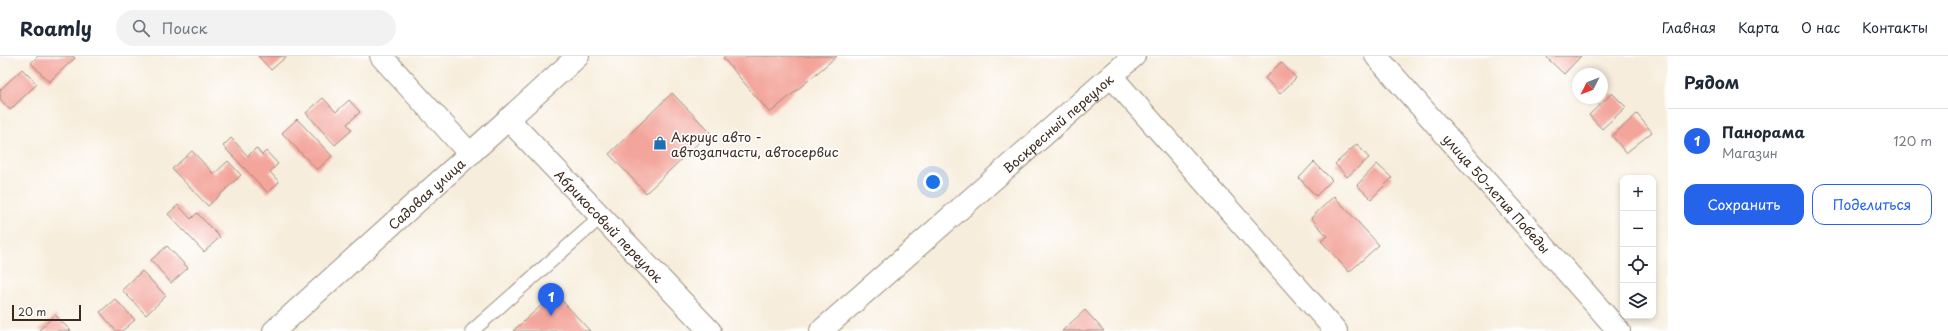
<!DOCTYPE html>
<html lang="ru">
<meta charset="utf-8">
<style>
:root{--surface:#fff;--page:#f2f2f3;--text:#1f2937;--muted:#747a83;--line:#e0e1e3;--accent:#2563eb}
body{margin:0;font-family:"Playpen Sans",sans-serif;background:var(--page);color:var(--text)}
.controls{position:absolute;right:12px;bottom:12px;display:grid;overflow:hidden;border-radius:8px;box-shadow:0 2px 6px #0003}
.controls button{width:36px;height:36px;display:grid;place-items:center;padding:0;border:0;border-bottom:1px solid var(--line);background:var(--surface);color:var(--text);font:20px sans-serif}
.compass{position:absolute;left:1572px;top:12px;width:36px;height:36px;border-radius:50%;background:var(--surface);box-shadow:0 2px 6px #0003;rotate:228deg}
.scale{position:absolute;left:12px;bottom:10px;width:69px;box-sizing:border-box;padding-left:4px;border:2px solid #3b2a1e;border-top:0;font-size:11px;line-height:14px;white-space:nowrap;color:#3b2a1e;-webkit-text-stroke:3px #fff;paint-order:stroke}
.you{position:absolute;left:933px;top:126px;width:14px;height:14px;margin:-10px;border:3px solid #fff;border-radius:50%;background:#1a73e8;box-shadow:0 0 0 6px #1a73e833}
.badge{display:grid;place-items:center;width:26px;height:26px;border-radius:50%;background:var(--accent);color:#fff;font-size:13px;font-weight:700}
.pin{position:absolute;translate:-50% -33px;filter:drop-shadow(0 1px 2px #0008)}
.pin::after{content:'';position:absolute;top:21px;width:14px;height:12px;background:inherit;clip-path:polygon(0 0,100% 0,50% 100%)}
.list{margin:0;padding:0;list-style:none}
h2{display:flex;justify-content:space-between;align-items:center;height:52px;margin:0;padding:0 16px;font-size:17px}
h2 small{font-size:13px;font-weight:400;color:var(--muted)}
.list li{display:grid;grid-template-columns:26px 1fr auto;gap:12px;align-items:center;box-sizing:border-box;height:64px;padding:0 16px;border-top:1px solid var(--line)}
.list b{display:block;font-size:15px;white-space:nowrap}
.list p{margin:0;font-size:13px;white-space:nowrap;color:var(--muted)}
.list em{font-size:13px;font-style:normal;color:var(--muted)}
.actions{display:flex;gap:8px;padding:12px 16px}
.actions a{flex:1;padding:9px 0;border:1px solid var(--accent);border-radius:12px;text-align:center;font-size:14px;color:var(--accent)}
.actions .main{background:var(--accent);color:#fff}
.icon{flex:none;width:22px;height:22px;fill:none;stroke:currentColor;stroke-width:2;stroke-linecap:round;stroke-linejoin:round}
.map{position:relative;flex:none;width:1668px;height:275px;overflow:hidden}
header{display:flex;align-items:center;gap:24px;box-sizing:border-box;height:56px;padding:0 20px;background:var(--surface);border-bottom:1px solid var(--line)}
header strong{font-size:19px}
nav{display:flex;gap:22px;margin-inline-start:auto;font-size:14px}
.search{width:280px;height:36px;background:var(--page);display:flex;align-items:center;gap:10px;box-sizing:border-box;padding:0 14px;border-radius:22px;color:var(--muted);font-size:15px}
main{display:flex}
aside{flex:1;background:var(--surface)}
.map>svg:first-child{display:block}
.building{fill:#f3a59b}
.lines{fill:none;stroke-linecap:round;stroke-linejoin:round}
.lane-casing{stroke:#998c7d;stroke-width:15}
.street-casing{stroke:#998c7d;stroke-width:24}
.secondary-casing{stroke:#998c7d;stroke-width:24}
.lane{stroke:#fff;stroke-width:13}
.street{stroke:#fff;stroke-width:22}
.secondary{stroke:#fff;stroke-width:22}
.labels{text-anchor:middle;dominant-baseline:central;stroke-width:3.5;stroke-linejoin:round;paint-order:stroke}
.street-label{font-size:13px;fill:#3b2a1e;stroke:#fff}
.poi-label{font-size:13px;fill:#3b2a1e;stroke:#fff;text-anchor:start}
</style>
<header>
<strong>Roamly</strong>
<div class="search"><svg class="icon" aria-label="search" viewBox="0 0 24 24"><circle cx="10" cy="10" r="6"/><path d="M15 15l6 6"/></svg>Поиск</div>
<nav><a>Главная</a><a>Карта</a><a>О нас</a><a>Контакты</a></nav>
</header>
<main>
<div class="map">
<svg width="1668" height="275" viewBox="0 0 1668 275">
<rect width="100%" height="100%" fill="#fff"/>
<filter id="ink" filterUnits="userSpaceOnUse"><feTurbulence type="fractalNoise" baseFrequency=".025" numOctaves="2"/><feDisplacementMap in="SourceGraphic" scale="8" xChannelSelector="R" yChannelSelector="G"/><feConvolveMatrix kernelMatrix="1 2 1 2 8 2 1 2 1" color-interpolation-filters="sRGB"/></filter>
<filter id="wash" filterUnits="userSpaceOnUse"><feTurbulence type="fractalNoise" baseFrequency=".012" numOctaves="4" result="noise"/><feDisplacementMap in="SourceGraphic" scale="16" xChannelSelector="R" yChannelSelector="G"/><feGaussianBlur stdDeviation="0.9" result="paint"/><feColorMatrix in="noise" values="0 0 0 0 0 0 0 0 0 0 0 0 0 0 0 0 0 1.4 0 .05"/><feComposite in="paint" operator="in"/></filter>
<g filter="url(#wash)">
<rect width="100%" height="100%" fill="#f7eddc"/>
<g id="blocks">
<path class="building" d="M38,0h35l2,2 -26,24 -18,-19z
M258,0h29l-16,14z
M725,0h112l-67,57 -47,-55z
M1549,0h32l-17,18 -17,-16z
M1281,6l15,16 -16,16 -15,-16z
M22,13l15,15 -27,26 -10,-11v-9z
M672,37l38,39 -64,61 -37,-39z
M1612,37l14,14 -24,22 -13,-14z
M323,42l13,14 13,-12 11,12 -13,12 5,6 -17,15 -29,-32z
M1637,58l15,18 -26,21 -14,-17z
M297,63l35,37 -15,14 -35,-37z
M231,82l17,18 8,-8 6,7 4,-4 12,13 -8,8 9,10 -11,11 -45,-47z
M1357,88l12,14 -22,19 -12,-13z
M192,95l22,23 14,-13 13,14 -33,31 -36,-37z
M1314,106l18,18 -16,16 -17,-18z
M1377,108l15,14 -21,21 -14,-14z
M1334,140l45,49 -30,27 -28,-31 6,-5 -16,-18z
M178,149l13,14 6,-6 23,24 -16,15 -36,-38z
M167,190l21,22 -17,15 -20,-23z
M142,215l24,25 -20,19 -24,-25z
M555,237l35,38h-77z
M115,243l20,21 -13,11h-6l-16,-19z
M1085,254l19,21h-42z
M55,259l16,16h-33z"/>
</g>
</g>
<g filter="url(#ink)">
<use href="#blocks" fill-opacity="0" stroke="#998c7d" stroke-width="1"/>
<g class="lines">
<g class="lane-casing">
<path id="lane" d="M472,275l129,-114"/>
</g>
<g class="street-casing">
<g id="street">
<path d="M381,0l89,98"/>
<path id="s1" d="M1376,0l243,275"/>
<path d="M1111,20l23,-20"/>
<path id="s2" d="M508,63l202,212"/>
<path id="s3" d="M821,275l290,-255 225,255"/>
</g>
</g>
<g class="secondary-casing">
<g id="secondary">
<path id="s4" d="M274,275l304,-275"/>
</g>
</g>
<use href="#lane" class="lane"/>
<use href="#street" class="street"/>
<use href="#secondary" class="secondary"/>
</g>
</g>
<defs>
<g id="shop-bare" transform="scale(1.08)"><path d="M-5-2.5h2.3a2.7 3.5 0 0 1 5.4 0H5L5.5 6h-11ZM-1.5-2.5h3a1.5 2.3 0 0 0-3 0Z" fill="#1f6fb2" stroke="#fff" stroke-width="2.5" paint-order="stroke"/></g>
</defs>
<g fill-rule="evenodd">
<use href="#shop-bare" x="660" y="87"/>
</g>
<g class="labels">
<g class="street-label">
<text stroke="none"><textPath href="#s3" startOffset="315">Воскресный переулок</textPath></text>
<text stroke="none"><textPath href="#s4" startOffset="205">Садовая улица</textPath></text>
<text stroke="none"><textPath href="#s1" startOffset="183">улица 50-летия Победы</textPath></text>
<text stroke="none"><textPath href="#s2" startOffset="147">Абрикосовый переулок</textPath></text>
</g>
<g class="poi-label">
<text x="671" y="80">Акриус авто -<tspan x="671" dy="15">автозапчасти, автосервис</tspan></text>
</g>
</g>
</svg>
<div class="controls">
<button>+</button>
<button>−</button>
<button><svg class="icon" aria-label="locate" viewBox="0 0 24 24"><circle cx="12" cy="12" r="6"/><path d="M12 2v4M12 18v4M2 12h4M18 12h4"/></svg></button>
<button><svg class="icon" aria-label="layers" viewBox="0 0 24 24"><path d="M12 4l9 5-9 5-9-5zM3 14l9 5 9-5"/></svg></button>
</div>
<svg class="compass" viewBox="-18 -18 36 36"><path d="M0-13l5 13h-10z" fill="#e53935"/><path d="M0 13l5-13h-10z" fill="#747a83"/></svg>
<div class="scale">20 m</div>
<div class="you"></div>
<div class="pin badge" style="left:551px;top:260px">1</div>
</div>
<aside>
<h2>Рядом<small></small></h2>
<ul class="list">
<li><span class="badge">1</span><div><b>Панорама</b><p>Магазин</p></div><em>120 m</em></li>
</ul>
<div class="actions"><a class="main">Сохранить</a><a>Поделиться</a></div>
</aside>
</main>
